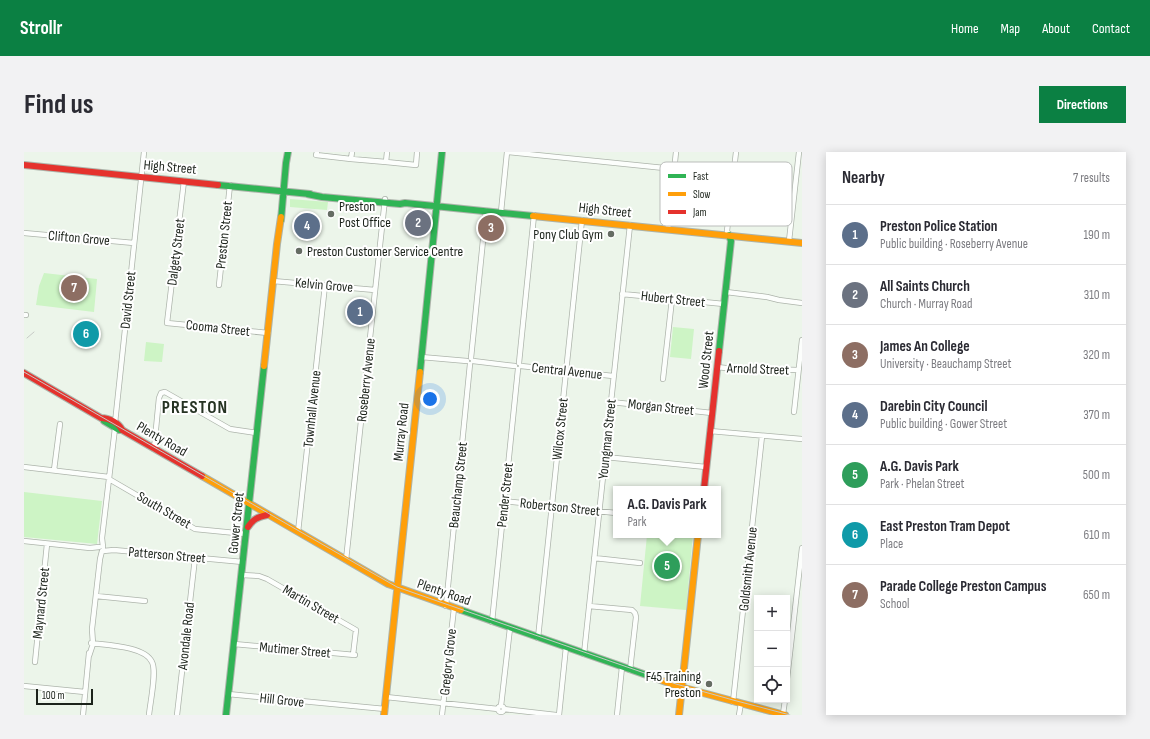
<!DOCTYPE html>
<meta charset="utf-8">
<style>
:root{--surface:#fff;--page:#f2f2f3;--text:#2b2b33;--muted:#7c7c81;--line:#e1e1e2;--accent:#0b8043}
body{margin:0;font-family:"Sofia Sans Condensed",sans-serif;background:var(--page);color:var(--text)}
.controls{position:absolute;right:12px;bottom:12px;display:grid;overflow:hidden;border-radius:0px;box-shadow:0 2px 10px #0003}
.controls button{width:36px;height:36px;display:grid;place-items:center;padding:0;border:0;border-bottom:1px solid var(--line);background:var(--surface);color:var(--text);font:20px sans-serif}
.scale{position:absolute;left:12px;bottom:10px;width:57px;box-sizing:border-box;padding-left:4px;border:2px solid #1c231b;border-top:0;font-size:11px;line-height:14px;white-space:nowrap;color:#1c231b;-webkit-text-stroke:3px #fff;paint-order:stroke}
.you{position:absolute;left:406px;top:247px;width:14px;height:14px;margin:-10px;border:3px solid #fff;border-radius:50%;background:#1a73e8;box-shadow:0 0 0 6px #1a73e833}
.badge{display:grid;place-items:center;width:26px;height:26px;border-radius:50%;background:var(--accent);color:#fff;font-size:13px;font-weight:700}
.pin{position:absolute;translate:-50% -50%;border:2px solid #fff;box-shadow:0 1px 4px #0006}
.popup{position:absolute;left:589px;top:334px;width:108px;height:52px;box-sizing:border-box;display:grid;place-content:center;border-radius:0px;background:var(--surface);filter:drop-shadow(0 1px 3px #0005);font-size:13px;white-space:nowrap;color:var(--muted)}
.popup b{font-size:15px;color:var(--text)}
.popup::after{content:'';position:absolute;left:50%;top:100%;margin-left:-8px;border:8px solid transparent;border-top-color:var(--surface)}
.list{margin:0;padding:0;list-style:none}
h2{display:flex;justify-content:space-between;align-items:center;height:52px;margin:0;padding:0 16px;font-size:17px}
h2 small{font-size:13px;font-weight:400;color:var(--muted)}
.list li{display:grid;grid-template-columns:26px 1fr auto;gap:12px;align-items:center;box-sizing:border-box;height:60px;padding:0 16px;border-top:1px solid var(--line)}
.list b{display:block;font-size:15px;white-space:nowrap}
.list p{margin:0;font-size:13px;white-space:nowrap;color:var(--muted)}
.list em{font-size:13px;font-style:normal;color:var(--muted)}
.icon{flex:none;width:22px;height:22px;fill:none;stroke:currentColor;stroke-width:2;stroke-linecap:round;stroke-linejoin:round}
.map{position:relative;flex:none;width:778px;height:563px;overflow:hidden;border-radius:0px}
header{display:flex;align-items:center;gap:24px;box-sizing:border-box;height:56px;padding:0 20px;background:var(--accent);color:#fff}
header strong{font-size:19px}
nav{display:flex;gap:22px;margin-inline-start:auto;font-size:14px}
.intro{display:flex;align-items:center;justify-content:space-between;box-sizing:border-box;height:96px;padding:0 24px}
h1{margin:0;font-size:28px}
.button{padding:10px 18px;border-radius:0px;background:var(--accent);color:#fff;font-size:14px;font-weight:700}
main{display:flex;gap:24px;padding:0 24px}
aside{flex:1;background:var(--surface);border-radius:0px;box-shadow:0 2px 10px #0003}
.map>svg:first-child{display:block}
.green{fill:#cdf4c5}
.lines{fill:none;stroke-linecap:round;stroke-linejoin:round}
.street-casing{stroke:#adb4ab;stroke-width:6}
.fast-casing{stroke:#adb4ab;stroke-width:8}
.slow-casing{stroke:#adb4ab;stroke-width:8}
.jam-casing{stroke:#adb4ab;stroke-width:8}
.street{stroke:#fcfefc;stroke-width:4.5}
.fast{stroke:#30b455;stroke-width:6}
.slow{stroke:#ff9f0a;stroke-width:6}
.jam{stroke:#e5322d;stroke-width:6}
.tram{stroke:#c7cac7;stroke-width:1}
.poi-dot{fill:#656c63;stroke:#fff;stroke-width:1.5}
.labels{text-anchor:middle;dominant-baseline:central;stroke-width:4;stroke-linejoin:round;paint-order:stroke}
.street-label{font-size:14px;fill:#1c231b;stroke:#fff}
.poi-label{font-size:14px;fill:#1c231b;stroke:#fff;text-anchor:start}
.district-label{font-size:18px;font-weight:bold;letter-spacing:1px;fill:#263323;stroke:#fff}
.key{fill:#fff;stroke:#bbbdbb;stroke-width:1}
.key-label{font-size:11px;fill:#1c231b}
</style>
<header>
<strong>Strollr</strong>
<nav><a>Home</a><a>Map</a><a>About</a><a>Contact</a></nav>
</header>
<div class="intro"><h1>Find us</h1><a class="button">Directions</a></div>
<main>
<div class="map">
<svg width="778" height="563" viewBox="0 0 778 563">
<rect width="100%" height="100%" fill="#ecf5ea"/>
<path class="green" d="M266,47l38,3 -1,8 -37,-3z
M20,121l53,6 -3,33 -58,-7 3,-19z
M649,175l21,2 -3,30 -21,-2z
M122,190l18,2 -2,18 -18,-1z
M0,340l78,9 -5,43 -73,-7z
M623,383h46l-7,75 -46,-4z"/>
<g class="lines">
<g class="street-casing">
<path id="street" d="M293,0l-1,3 35,4
M328,0l-1,7 35,3 1,-10
M483,0l167,17
M362,10l30,3 1,-13
M160,29l-17,142 101,10
M477,60l6,-60
M644,77l8,-77
M0,81l110,10
M705,83l-2,-4c3,-26 6,-52 9,-79
M765,89l10,-89
M249,129l102,9
M195,133l11,-100
M702,140l41,5 12,3 23,3
M598,142l102,10
M0,163h2
M397,205l46,4
M447,206l15,-147
M449,209l42,5
M495,211l15,-148
M497,214l92,10
M693,215l34,4 10,-2 37,1
M639,227l9,-80
M587,250l101,11
M770,260l8,-72
M91,271l29,-271
M686,279l92,8
M130,297l5,-51 2,-5 4,-1 65,37 27,4
M581,305l101,10
M0,315l85,10
M30,318l6,-46
M85,327l86,50 51,5
M480,349l112,12
M274,380l27,-247
M0,389l66,7 9,-1
M79,395l-1,-9 13,-110
M79,399l11,-1 129,12
M570,406l46,5
M322,408l39,-361
M218,423l17,1 8,3 89,51 -3,25
M72,444l49,5
M422,454l24,-242
M565,454l43,4 3,3 1,4 -6,53
M468,470l26,-253
M514,486l44,-418
M67,491c15,2 54,3 61,19 5,10 -2,41 -3,53
M210,492l121,11
M560,502l46,-429
M65,504l4,-12 -1,-15 8,-70 2,-8
M11,510l12,-118
M763,527l15,-131
M0,534l61,6
M204,542l157,15
M362,545l112,12
M709,550l29,-266
M477,554l9,-78
M474 557a3 3 0 1 1 6 0a3 3 0 1 1-6 0Z
M480,557l52,6
M759,562l2,-14
M59,563l6,-62
M153,563l18,-157
M418,563l12,-107
M535,563l7,-68
M593,563l5,-48
M715,563l2,-12"/>
</g>
<g class="fast-casing">
<path id="fast" d="M194,33l92,9
M283,42l15,3 78,7 5,-1 128,13
M257,68l5,-57 2,-11
M695,199l12,-110 -2,-6
M396,220l22,-220
M80,269l15,9h3
M437,458l194,68
M202,563l38,-349"/>
</g>
<g class="slow-casing">
<path id="slow" d="M509,64l269,27
M240,214l13,-122 4,-27
M178,324l186,108 73,26
M631,526l22,8 108,29
M360,563l36,-343
M655,563l19,-180"/>
</g>
<g class="jam-casing">
<path id="jam" d="M0,13l194,20
M0,221l77,45c8,0 18,5 21,12l80,46
M680,337l15,-138
M224,375c5,-8 10,-10 19,-12"/>
</g>
<use href="#street" class="street"/>
<use href="#fast" class="fast"/>
<use href="#slow" class="slow"/>
<use href="#jam" class="jam"/>
<path class="tram" d="M3,186l7,-6
M0,220l275,159 98,56 279,97 57,16 57,15"/>
</g>
<g class="poi-dot">
<circle cx="307" cy="62" r="4"/>
<circle cx="587" cy="82" r="4"/>
<circle cx="275" cy="99" r="4"/>
<circle cx="685" cy="532" r="4"/>
</g>
<g class="labels">
<g class="street-label">
<text transform="translate(146 15) rotate(5)">High Street</text>
<text transform="translate(581 58) rotate(6)">High Street</text>
<text transform="translate(200 83) rotate(-84)">Preston Street</text>
<text transform="translate(55 86) rotate(5)">Clifton Grove</text>
<text transform="translate(152 100) rotate(-83)">Dalgety Street</text>
<text transform="translate(300 133) rotate(5)">Kelvin Grove</text>
<text transform="translate(649 147) rotate(6)">Hubert Street</text>
<text transform="translate(104 148) rotate(-84)">David Street</text>
<text transform="translate(194 176) rotate(6)">Cooma Street</text>
<text transform="translate(682 208) rotate(-84)">Wood Street</text>
<text transform="translate(734 217) rotate(2)">Arnold Street</text>
<text transform="translate(543 219) rotate(6)">Central Avenue</text>
<text transform="translate(342 228) rotate(-84)">Roseberry Avenue</text>
<text transform="translate(637 255) rotate(6)">Morgan Street</text>
<text transform="translate(288 257) rotate(-84)">Townhall Avenue</text>
<text transform="translate(536 277) rotate(-84)">Wilcox Street</text>
<text transform="translate(377 280) rotate(-84)">Murray Road</text>
<text transform="translate(138 287) rotate(30)">Plenty Road</text>
<text transform="translate(583 287) rotate(-84)">Youngman Street</text>
<text transform="translate(434 333) rotate(-84)">Beauchamp Street</text>
<text transform="translate(481 343) rotate(-84)">Pender Street</text>
<text transform="translate(536 355) rotate(6)">Robertson Street</text>
<text transform="translate(140 358) rotate(30)">South Street</text>
<text transform="translate(212 371) rotate(-84)">Gower Street</text>
<text transform="translate(143 403) rotate(5)">Patterson Street</text>
<text transform="translate(724 417) rotate(-84)">Goldsmith Avenue</text>
<text transform="translate(420 440) rotate(19)">Plenty Road</text>
<text transform="translate(17 451) rotate(-84)">Maynard Street</text>
<text transform="translate(287 452) rotate(30)">Martin Street</text>
<text transform="translate(162 484) rotate(-84)">Avondale Road</text>
<text transform="translate(271 498) rotate(5)">Mutimer Street</text>
<text transform="translate(424 510) rotate(-84)">Gregory Grove</text>
<text transform="translate(258 548) rotate(6)">Hill Grove</text>
</g>
<g class="poi-label">
<text x="315" y="54">Preston<tspan x="315" dy="16">Post Office</tspan></text>
<text x="579" y="82" text-anchor="end">Pony Club Gym</text>
<text x="283" y="99">Preston Customer Service Centre</text>
<text x="677" y="524" text-anchor="end">F45 Training<tspan x="677" dy="16">Preston</tspan></text>
</g>
<g class="district-label">
<text x="171" y="255">PRESTON</text>
</g>
</g>
<rect x="636" y="10" width="132" height="64" rx="6" class="key"/>
<rect x="644" y="22" width="18" height="4" fill="#30b455"/>
<rect x="644" y="40" width="18" height="4" fill="#ff9f0a"/>
<rect x="644" y="58" width="18" height="4" fill="#e5322d"/>
<g class="key-label">
<text x="669" y="28">Fast</text>
<text x="669" y="46">Slow</text>
<text x="669" y="64">Jam</text>
</g>
</svg>
<div class="controls">
<button>+</button>
<button>−</button>
<button><svg class="icon" aria-label="locate" viewBox="0 0 24 24"><circle cx="12" cy="12" r="6"/><path d="M12 2v4M12 18v4M2 12h4M18 12h4"/></svg></button>
</div>
<div class="scale">100 m</div>
<div class="you"></div>
<div class="pin badge" style="left:336px;top:160px;background:#5c6f8a">1</div>
<div class="pin badge" style="left:394px;top:71px;background:#6b7280">2</div>
<div class="pin badge" style="left:467px;top:76px;background:#8d6e63">3</div>
<div class="pin badge" style="left:283px;top:74px;background:#5c6f8a">4</div>
<div class="pin badge" style="left:643px;top:414px;background:#2e9e5b">5</div>
<div class="popup"><b>A.G. Davis Park</b>Park</div>
<div class="pin badge" style="left:62px;top:182px;background:#0f9aa8">6</div>
<div class="pin badge" style="left:50px;top:136px;background:#8d6e63">7</div>
</div>
<aside>
<h2>Nearby<small>7 results</small></h2>
<ul class="list">
<li><span class="badge" style="background:#5c6f8a">1</span><div><b>Preston Police Station</b><p>Public building · Roseberry Avenue</p></div><em>190 m</em></li>
<li><span class="badge" style="background:#6b7280">2</span><div><b>All Saints Church</b><p>Church · Murray Road</p></div><em>310 m</em></li>
<li><span class="badge" style="background:#8d6e63">3</span><div><b>James An College</b><p>University · Beauchamp Street</p></div><em>320 m</em></li>
<li><span class="badge" style="background:#5c6f8a">4</span><div><b>Darebin City Council</b><p>Public building · Gower Street</p></div><em>370 m</em></li>
<li><span class="badge" style="background:#2e9e5b">5</span><div><b>A.G. Davis Park</b><p>Park · Phelan Street</p></div><em>500 m</em></li>
<li><span class="badge" style="background:#0f9aa8">6</span><div><b>East Preston Tram Depot</b><p>Place</p></div><em>610 m</em></li>
<li><span class="badge" style="background:#8d6e63">7</span><div><b>Parade College Preston Campus</b><p>School</p></div><em>650 m</em></li>
</ul>
</aside>
</main>
